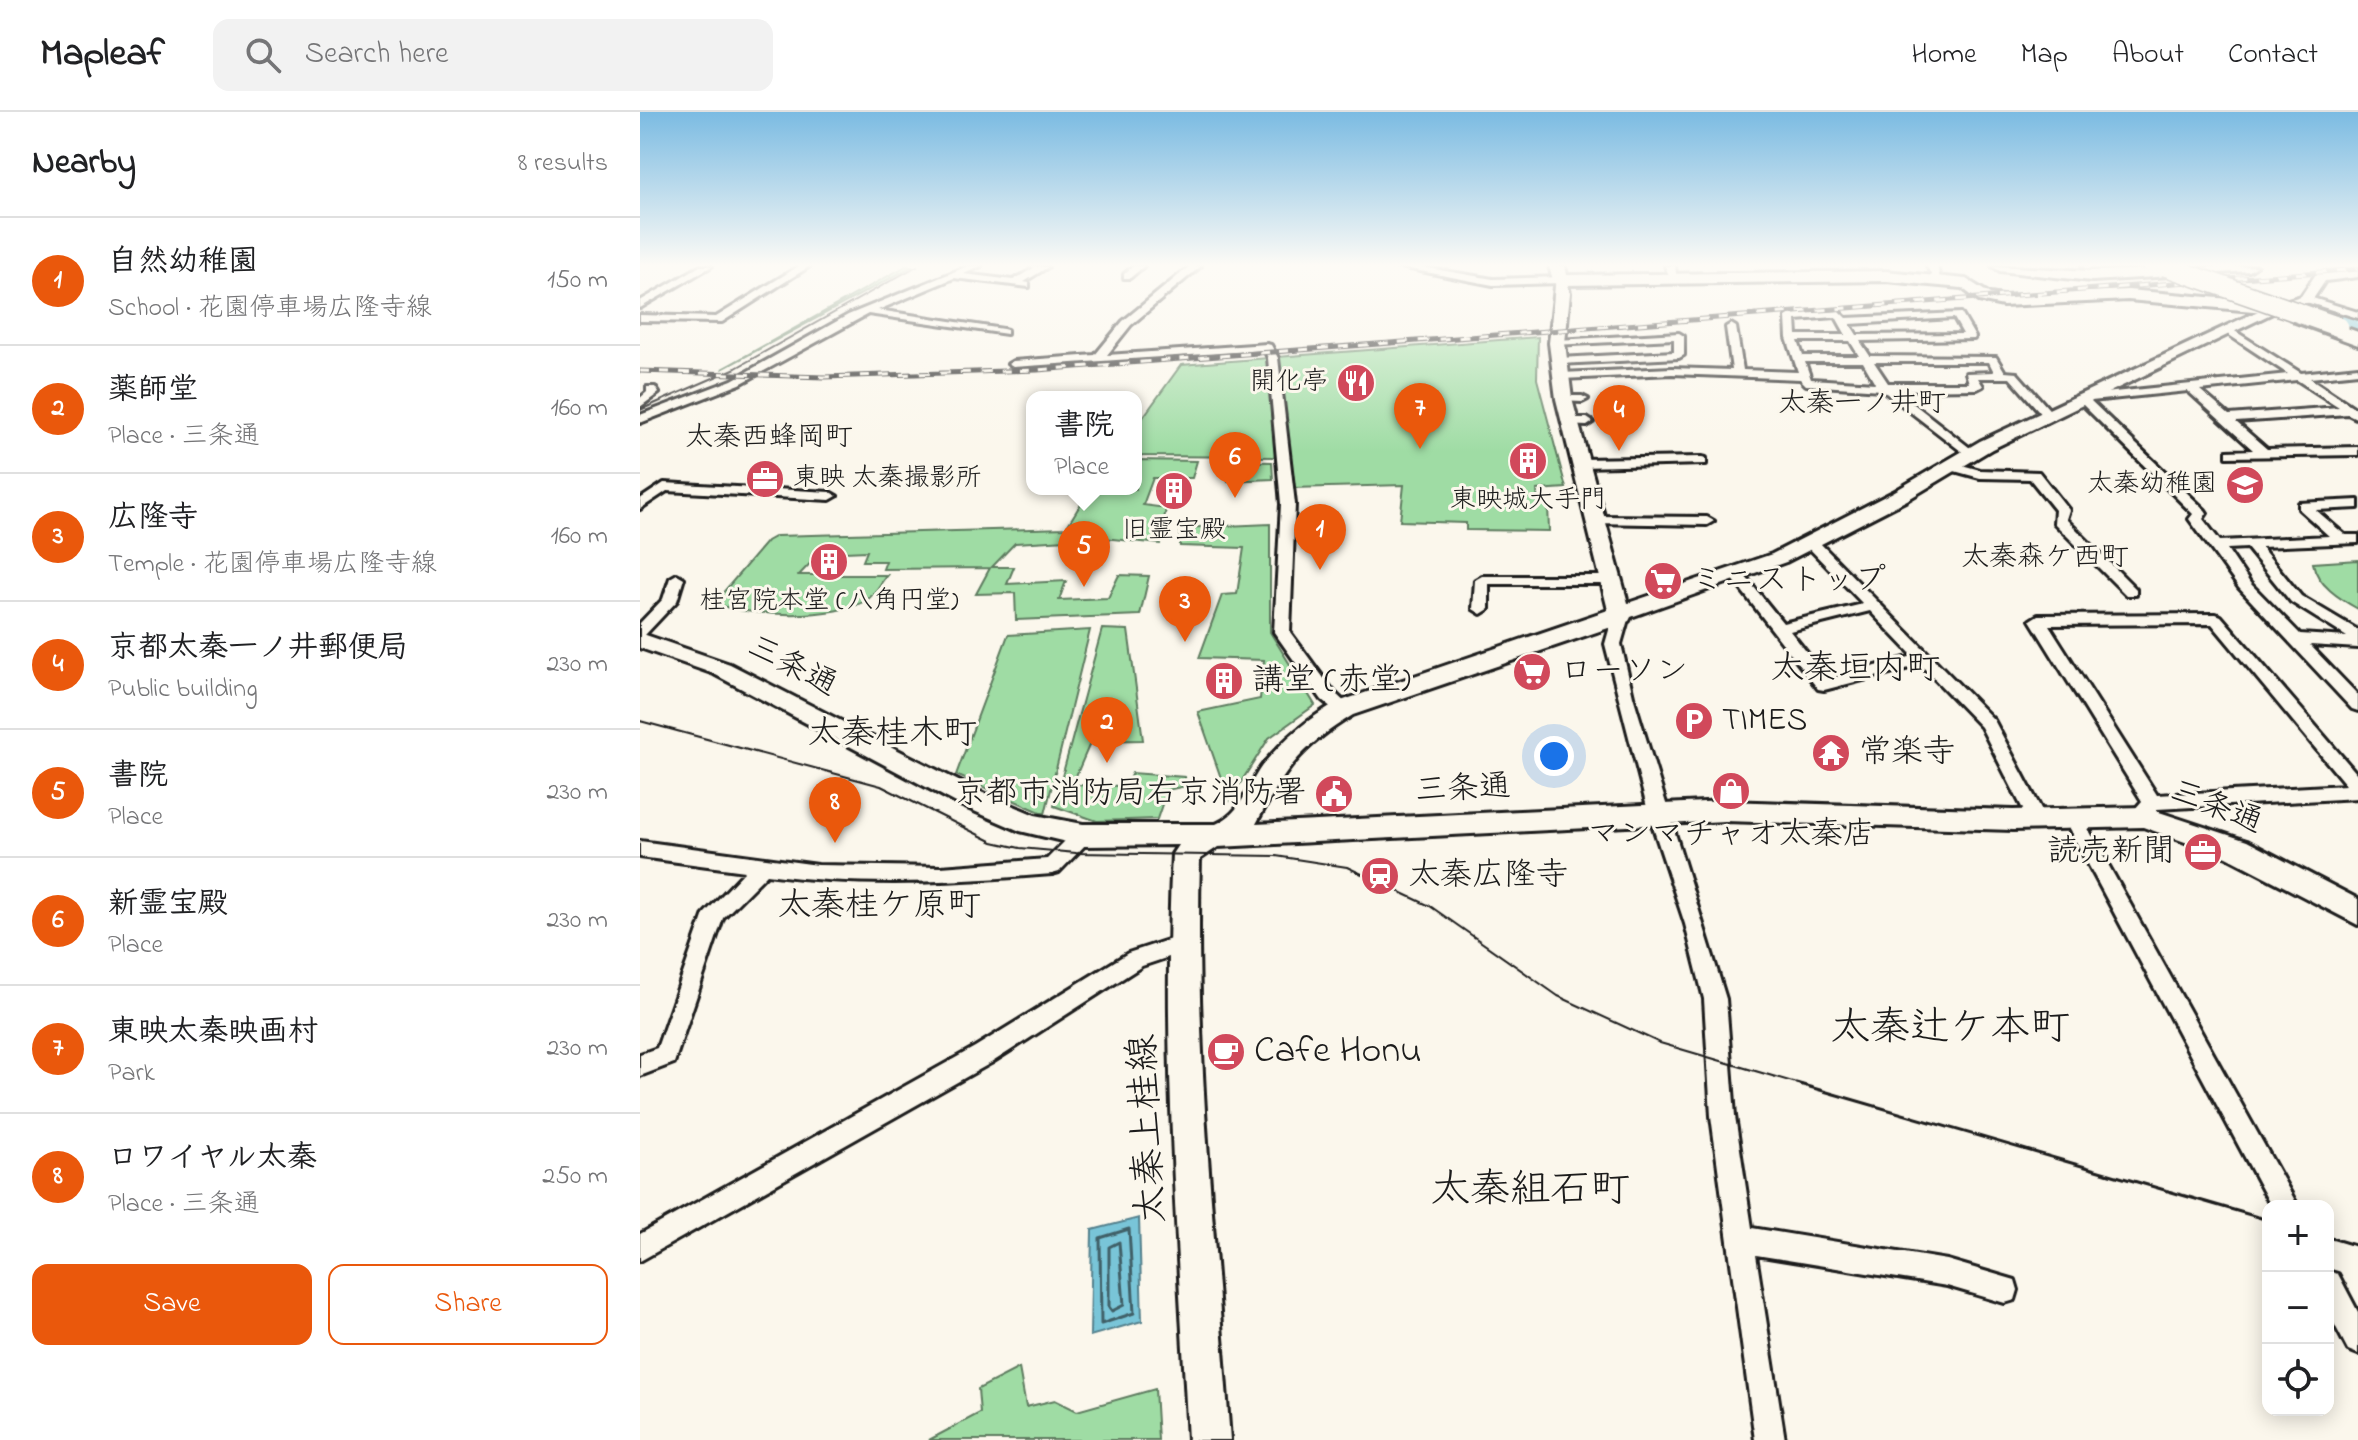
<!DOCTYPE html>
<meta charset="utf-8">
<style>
:root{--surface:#fff;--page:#f2f2f2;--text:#202124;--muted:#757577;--line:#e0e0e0;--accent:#ea580c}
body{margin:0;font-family:"Indie Flower","Klee One",sans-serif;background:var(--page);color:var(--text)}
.controls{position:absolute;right:24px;bottom:24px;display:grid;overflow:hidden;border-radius:16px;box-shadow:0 4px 20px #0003}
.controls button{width:72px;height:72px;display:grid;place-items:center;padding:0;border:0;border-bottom:2px solid var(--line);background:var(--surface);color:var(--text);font:40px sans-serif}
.you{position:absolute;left:914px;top:644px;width:28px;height:28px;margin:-20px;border:6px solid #fff;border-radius:50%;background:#1a73e8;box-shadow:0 0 0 12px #1a73e833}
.badge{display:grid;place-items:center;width:52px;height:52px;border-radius:50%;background:var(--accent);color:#fff;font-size:26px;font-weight:700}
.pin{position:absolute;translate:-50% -66px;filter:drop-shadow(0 2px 4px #0008)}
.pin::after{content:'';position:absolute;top:42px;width:28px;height:24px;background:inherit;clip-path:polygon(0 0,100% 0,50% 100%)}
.popup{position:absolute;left:386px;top:279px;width:116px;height:104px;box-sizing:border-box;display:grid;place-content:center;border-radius:16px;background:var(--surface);filter:drop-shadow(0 2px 6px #0005);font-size:26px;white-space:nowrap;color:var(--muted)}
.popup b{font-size:30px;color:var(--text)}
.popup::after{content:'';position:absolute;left:50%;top:100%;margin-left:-16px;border:16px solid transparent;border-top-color:var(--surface)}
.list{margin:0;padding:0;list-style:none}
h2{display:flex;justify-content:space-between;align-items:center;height:104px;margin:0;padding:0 32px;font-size:34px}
h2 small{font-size:26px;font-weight:400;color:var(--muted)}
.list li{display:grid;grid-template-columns:52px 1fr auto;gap:24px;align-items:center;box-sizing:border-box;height:128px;padding:0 32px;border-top:2px solid var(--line)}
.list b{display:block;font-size:30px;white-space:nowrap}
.list p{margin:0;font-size:26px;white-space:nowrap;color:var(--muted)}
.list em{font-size:26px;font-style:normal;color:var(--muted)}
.actions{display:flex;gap:16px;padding:24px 32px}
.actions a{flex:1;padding:18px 0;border:2px solid var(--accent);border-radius:16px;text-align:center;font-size:28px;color:var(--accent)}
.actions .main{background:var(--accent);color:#fff}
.icon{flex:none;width:44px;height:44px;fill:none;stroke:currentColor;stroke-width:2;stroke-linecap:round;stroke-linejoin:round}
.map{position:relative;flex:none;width:1718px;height:1328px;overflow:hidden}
header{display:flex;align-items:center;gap:48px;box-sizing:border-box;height:112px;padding:0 40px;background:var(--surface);border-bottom:2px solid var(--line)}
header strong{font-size:38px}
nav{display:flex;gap:44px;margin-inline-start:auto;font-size:28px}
.search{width:560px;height:72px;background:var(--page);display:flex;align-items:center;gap:20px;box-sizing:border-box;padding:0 28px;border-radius:16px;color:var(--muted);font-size:30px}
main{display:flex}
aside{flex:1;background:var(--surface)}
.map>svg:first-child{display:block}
.green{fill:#9fdca4;stroke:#5e7c60;stroke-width:2}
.water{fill:#79c5d8;stroke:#54818d;stroke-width:2}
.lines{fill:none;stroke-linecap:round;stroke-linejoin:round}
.shore{stroke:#416067;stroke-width:3}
.river{fill:#79c5d8;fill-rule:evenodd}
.street-casing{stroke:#1c1c1c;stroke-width:6}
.secondary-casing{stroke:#1c1c1c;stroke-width:6}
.primary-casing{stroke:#1c1c1c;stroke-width:6}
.highway-casing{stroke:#1c1c1c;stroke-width:6}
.street{fill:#fbf7ec;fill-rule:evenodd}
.secondary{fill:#fbf7ec;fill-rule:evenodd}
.primary{fill:#fbf7ec;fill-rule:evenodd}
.highway{fill:#fbf7ec;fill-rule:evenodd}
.tram-far1{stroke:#1c1c1c;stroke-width:2}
.tram{stroke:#1c1c1c;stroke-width:3}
.rail-casing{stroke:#1c1c1c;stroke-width:5}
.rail{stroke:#fbf7ec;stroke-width:3;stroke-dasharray:10;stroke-linecap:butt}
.highway-bridge-casing{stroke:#1c1c1c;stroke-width:22;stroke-linecap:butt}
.highway-bridge{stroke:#fbf7ec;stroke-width:19}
.labels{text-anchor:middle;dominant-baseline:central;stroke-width:6;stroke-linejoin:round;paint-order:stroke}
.far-poi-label{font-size:26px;fill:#1c1c1c;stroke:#fbf7ec}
.far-neighbourhood-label{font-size:28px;fill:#1c1c1c;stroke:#fbf7ec}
.poi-label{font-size:32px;fill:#1c1c1c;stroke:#fbf7ec;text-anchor:start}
.street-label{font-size:32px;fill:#1c1c1c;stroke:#fbf7ec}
.neighbourhood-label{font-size:34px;fill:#1c1c1c;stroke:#fbf7ec}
.near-poi-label{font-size:38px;fill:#1c1c1c;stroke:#fbf7ec;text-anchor:start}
.near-street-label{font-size:38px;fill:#1c1c1c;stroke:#fbf7ec}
.near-neighbourhood-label{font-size:40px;fill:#1c1c1c;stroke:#fbf7ec}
</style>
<header>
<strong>Mapleaf</strong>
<div class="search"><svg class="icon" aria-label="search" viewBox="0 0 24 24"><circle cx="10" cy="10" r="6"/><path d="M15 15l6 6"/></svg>Search here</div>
<nav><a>Home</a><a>Map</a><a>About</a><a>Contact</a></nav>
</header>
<main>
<aside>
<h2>Nearby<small>8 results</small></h2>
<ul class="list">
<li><span class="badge">1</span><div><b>自然幼稚園</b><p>School · 花園停車場広隆寺線</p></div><em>150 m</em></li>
<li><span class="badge">2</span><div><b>薬師堂</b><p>Place · 三条通</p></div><em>160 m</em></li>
<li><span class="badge">3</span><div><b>広隆寺</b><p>Temple · 花園停車場広隆寺線</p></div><em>160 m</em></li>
<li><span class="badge">4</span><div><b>京都太秦一ノ井郵便局</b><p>Public building</p></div><em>230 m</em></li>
<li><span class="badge">5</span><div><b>書院</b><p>Place</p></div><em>230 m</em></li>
<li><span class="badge">6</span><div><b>新霊宝殿</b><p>Place</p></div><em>230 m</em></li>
<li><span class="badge">7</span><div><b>東映太秦映画村</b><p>Park</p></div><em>230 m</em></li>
<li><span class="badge">8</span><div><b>ロワイヤル太秦</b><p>Place · 三条通</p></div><em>250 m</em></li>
</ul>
<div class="actions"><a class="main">Save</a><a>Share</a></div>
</aside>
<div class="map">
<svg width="1718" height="1328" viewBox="0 0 1718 1328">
<rect width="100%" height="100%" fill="#fbf7ec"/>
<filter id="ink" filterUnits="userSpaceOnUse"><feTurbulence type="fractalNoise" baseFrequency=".0125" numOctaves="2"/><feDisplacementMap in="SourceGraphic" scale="16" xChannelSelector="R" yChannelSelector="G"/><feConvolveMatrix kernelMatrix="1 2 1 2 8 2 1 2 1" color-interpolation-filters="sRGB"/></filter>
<g filter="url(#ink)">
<path class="green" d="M266,154h7l-191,103z
M898,225l-1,42 29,109 -29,2 1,15h10l1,26 -83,-1v-7l-66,-2 4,-36 -112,3 -15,-131z
M628,246l10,99 -142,-1v-29l45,-62z
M496,348l61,1 -5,17h-39l-10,27 23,3 -6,36 -57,-6 -88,5 -23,24h22l-7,17 59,-3 -7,19 49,-2 11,-23 30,1 -9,39 -124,5 -1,-27 -39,1 14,-26 -107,1 3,-8h-23l4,-10 -47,2 -21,22h88c-6,7 -12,19 -19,24 -30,21 -122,18 -154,4l53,-62 9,-5 290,-8 24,-39h46z
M584,349l48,1 1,17 -45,2z
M630,412v108l45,73 -46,33 -40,63 -31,-89 62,-13 4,-39 -65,-2 23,-63 15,-1 7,-46 -64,-2v-18z
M1718,448v49c-18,-10 -41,-24 -45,-46z
M462,517l26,1 15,110 -52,1 -19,44 53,1 7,-13 53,4 1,9 -19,4 -10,29 -60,2 -43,-15z
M450,518l-45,184 -89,-39 52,-140z
M379,1256l7,39 29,-7 22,11 78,-22 3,51h-229l51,-27 -2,-24z"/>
<path class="water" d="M499,1106l3,103 -52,15 2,-106z"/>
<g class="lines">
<path class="shore" d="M489,1117l5,84 -33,11 -1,-86z
M479,1130l5,63 -12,6 -3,-4v-60z"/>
<path class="river" d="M1661,186l57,20v12l-64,-22 -2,-4z"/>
<g class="street-casing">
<path id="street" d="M60,154h12l-72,42v-7z
M159,154h11l-88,56 -82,-1v-6l76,2z
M328,154h13l-17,8 49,6 21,-12 -4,-2 18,1 -24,15 5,1v4l-75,-9 -76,32 125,19 4,1v4l-139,-20 -128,70 -100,39v-8l92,-35 116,-65z
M493,154h11l-14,12h-6v-4z
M550,154h11l-70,59 -24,30 160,-11 4,1 7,13 17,146 -5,128 44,60 18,17 -2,4h-12l-16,-13 -48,-68 7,-128 -13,-146 -4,-8 -251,17 -5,-3 5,-3 82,-6 28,-34z
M755,154h21l77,13 68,-2 5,3 -5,3 -68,2z
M1025,154h10l2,14h-6z
M1287,154h10l4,17h-6z
M1442,154h11l-5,3z
M1666,184l52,16v6l-55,-17 -2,-2z
M1199,199l7,7 115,-5 14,24 -1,2 -114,2 10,15 126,1 9,15 12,1 38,43 -10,2 -35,-40h-32l5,8 -6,3 -81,1 78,61 2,3 -6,4 -88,-68 -76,-5 -6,-6 -128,-5 -111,5 -6,-3 6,-3 111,-5 60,2 -6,-43 5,-3 5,3 7,43 55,2 -11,-34 -1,-21 5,-3zM1196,205l10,18h-49l-1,-15zM1314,206l9,16 -106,1 -7,-11zM1158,229h52l9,15h-56zM1165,250h58l12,21 -64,-4zM1234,250h115l5,10 -28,1 3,10h-81z
M1590,216l71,45 57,-6v6l-48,5 48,32v9l-10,-5 -112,8 31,27 91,-2v8l-131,2v-6l26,-1 -65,-59 -97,10 114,109 2,3 -4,6 17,22 109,-5 -30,-27v-6l59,-3v8l-42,2 29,25h13v8l-97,4 40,49 57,34v18l-48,-3 48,50v16l-6,-2 -113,-121 -50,-69 4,-5 -116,-115 8,-4 203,-21 -62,-41v-4zM1657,268l42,27 -110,8 -29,-25zM1607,436l44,54 56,35 -47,-3 -50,-51 -23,-34z
M1039,221l5,3v19l-5,3 -120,6 -5,-3 5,-3 115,-6v-13l-121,6v-4l4,-1z
M7,275h8l4,6 -19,14v-9l7,-6z
M924,284h18l6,3 -6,3 -22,-1 -2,-2z
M929,306h18l6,4 -6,4 -22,-1v-6z
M1062,345l4,1v6l-126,3 -6,-4 6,-4z
M1311,350l29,8 59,2 30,38 -3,9 70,70v6h-10l-72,-72 1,-13 -25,-31 -50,-1 -33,-9v-6z
M24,371l166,9 7,4 -7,4 -163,-9 -27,18v-10z
M955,404l112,1 7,4 -7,4 -117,-2 -2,-3z
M1171,426l5,1 178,181 53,100 -2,5h-14l-50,-98 -60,-62 -97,25 -6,-1 -89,-115 2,-3h10l42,52 80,-19 -57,-59v-6zM1230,499l43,45 -85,23 -38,-48z
M37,462l7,4 -7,23 -32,34 -5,2v-14l23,-24 7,-21z
M842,464h130l7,4 -7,4h-123v25l-8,5 -8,-5 2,-29z
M981,499l8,5 -8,28 12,52 93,303 9,117 17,112 195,32 68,20 3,10 -3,10 -10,3 -58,-17 -191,-31 29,185h-30l-44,-324 -7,-117 -19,-75 -36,-109 -44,-171 8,-28z
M1576,502l5,2 137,159v23l-201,11 -6,13h-14l-3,-12 8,-9 -112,-181 8,-5zM1572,512l134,161 -189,10 -108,-170z
M1433,700l7,2 218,392h-27l-207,-387 2,-5z
M443,716l7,2 3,5 -3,5 -31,32 -7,2c-96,8 -190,13 -285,0l-44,44 -49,145 -34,13v-22l17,-6 47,-134 41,-43 -105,-14v-16l178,24 123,2 106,-8 29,-29z
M543,823l7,3 3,6 -3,6 -48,16 -151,97 -351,198v-27l335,-187 153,-94z
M1688,1159l10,3 20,38v42l-10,-4 -20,-38z"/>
</g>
<g class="secondary-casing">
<path id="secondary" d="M1718,157v8l-33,4 -14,21 -28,6 -291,141 -85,51 -121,62 -155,55 -2,4 -276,94c-54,33 -68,55 -97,109l469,-23 288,9 131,-3 103,34 111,58v26l-131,-68 -84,-30 -130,3 -288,-9 -507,26 -18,12c-6,195 16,387 30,581h-42c-10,-196 -26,-390 -16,-586l6,-9 -95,1 -63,-15 -62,-27 -244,-130 -74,-26v-15l90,31 246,126 59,25 48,9h133c29,-13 30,-39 49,-62 21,-25 42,-42 70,-59l273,-93 -52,-211 -7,-56 7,-66h10l4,16 -5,50 7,56 56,204 144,-49 121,-62 87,-51 291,-136 30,-9 15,-22z"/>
</g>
<g class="primary-casing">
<path id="primary" d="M909,154h16l2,9 319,-4 80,8 24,15 13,2 125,-6 148,13 11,-3 8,5 -19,8 -148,-13 -125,6 -24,-5 -17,-13 -76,-7 -325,4 -8,-5z
M1352,154l100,5 165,-5 -8,5 -157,10 -92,-10z"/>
</g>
<g class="highway-casing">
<path id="highway" d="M1499,154h18l2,2 -9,5z
M1662,200l56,20v13l-63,-23 -2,-4z"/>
</g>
<use href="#street" class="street"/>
<use href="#secondary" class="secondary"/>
<use href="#primary" class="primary"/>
<use href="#highway" class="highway"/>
<path class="tram-far1" d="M0,298l96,-42 181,-102
M0,609l241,65 112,56 27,6 56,5 200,3 71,11 83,39 128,90 102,47 143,42"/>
<path class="tram" d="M1156,971l472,137
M1688,1125l30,9"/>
<g class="rail-casing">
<path id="rail" d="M0,259l184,6 213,-7 1321,-101"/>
</g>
<use href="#rail" class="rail"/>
<g class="highway-bridge-casing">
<path id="highway-bridge" d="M1525,154l174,61"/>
</g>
<use href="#highway-bridge" class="highway-bridge"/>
</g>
</g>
<linearGradient id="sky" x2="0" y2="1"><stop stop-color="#7bbbe2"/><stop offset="0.45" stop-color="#fdfbf6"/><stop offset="1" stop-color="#fdfbf6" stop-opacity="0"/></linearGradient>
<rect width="1718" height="340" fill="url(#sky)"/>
<defs>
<g id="restaurant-disc" transform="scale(2)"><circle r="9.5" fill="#d1495b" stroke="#fbf7ec"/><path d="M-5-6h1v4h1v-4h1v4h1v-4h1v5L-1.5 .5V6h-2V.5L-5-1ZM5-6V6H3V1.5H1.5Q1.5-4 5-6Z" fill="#fff"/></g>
<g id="building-disc" transform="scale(2)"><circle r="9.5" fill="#d1495b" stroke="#fbf7ec"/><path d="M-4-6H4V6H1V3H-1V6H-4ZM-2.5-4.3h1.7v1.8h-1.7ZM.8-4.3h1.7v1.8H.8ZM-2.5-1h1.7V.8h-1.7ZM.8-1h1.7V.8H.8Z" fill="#fff"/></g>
<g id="office-disc" transform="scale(2)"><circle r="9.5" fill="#d1495b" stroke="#fbf7ec"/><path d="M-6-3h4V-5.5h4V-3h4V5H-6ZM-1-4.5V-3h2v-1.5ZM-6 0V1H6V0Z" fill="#fff"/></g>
<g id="school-disc" transform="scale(2)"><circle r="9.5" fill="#d1495b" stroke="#fbf7ec"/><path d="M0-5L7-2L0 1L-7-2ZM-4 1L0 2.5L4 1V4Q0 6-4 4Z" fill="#fff"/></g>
<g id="supermarket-disc" transform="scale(2)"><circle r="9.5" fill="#d1495b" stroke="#fbf7ec"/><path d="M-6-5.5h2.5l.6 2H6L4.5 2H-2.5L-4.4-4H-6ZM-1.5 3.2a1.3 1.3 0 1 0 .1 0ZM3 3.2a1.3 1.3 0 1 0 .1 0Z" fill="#fff"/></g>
<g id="parking-disc" transform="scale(2)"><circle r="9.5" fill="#d1495b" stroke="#fbf7ec"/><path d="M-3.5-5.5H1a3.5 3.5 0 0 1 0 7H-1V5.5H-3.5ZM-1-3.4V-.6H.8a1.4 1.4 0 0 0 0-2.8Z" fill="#fff"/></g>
<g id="temple-disc" transform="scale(2)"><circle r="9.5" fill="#d1495b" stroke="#fbf7ec"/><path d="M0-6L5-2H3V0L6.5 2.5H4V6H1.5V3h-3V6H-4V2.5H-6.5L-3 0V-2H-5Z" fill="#fff"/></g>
<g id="shop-disc" transform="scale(2)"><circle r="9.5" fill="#d1495b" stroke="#fbf7ec"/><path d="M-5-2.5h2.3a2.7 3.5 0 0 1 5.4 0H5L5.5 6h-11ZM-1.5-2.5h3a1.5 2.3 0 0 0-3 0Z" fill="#fff"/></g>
<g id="civic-disc" transform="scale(2)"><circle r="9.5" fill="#d1495b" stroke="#fbf7ec"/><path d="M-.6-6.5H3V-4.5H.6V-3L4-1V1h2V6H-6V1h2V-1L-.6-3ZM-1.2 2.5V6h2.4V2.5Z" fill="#fff"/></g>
<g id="station-disc" transform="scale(2)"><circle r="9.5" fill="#d1495b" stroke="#fbf7ec"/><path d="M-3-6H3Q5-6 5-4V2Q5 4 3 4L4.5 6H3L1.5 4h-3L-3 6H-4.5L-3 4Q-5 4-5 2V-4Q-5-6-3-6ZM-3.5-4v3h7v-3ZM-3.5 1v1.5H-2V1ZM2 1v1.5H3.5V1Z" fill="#fff"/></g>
<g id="cafe-disc" transform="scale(2)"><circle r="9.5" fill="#d1495b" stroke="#fbf7ec"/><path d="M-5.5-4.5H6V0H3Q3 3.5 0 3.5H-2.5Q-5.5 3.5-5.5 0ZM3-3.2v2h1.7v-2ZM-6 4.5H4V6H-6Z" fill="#fff"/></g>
</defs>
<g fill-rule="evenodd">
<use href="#restaurant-disc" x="716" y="271"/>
<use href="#building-disc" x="888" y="349"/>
<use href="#office-disc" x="125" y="367"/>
<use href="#school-disc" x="1605" y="373"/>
<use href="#building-disc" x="534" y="379"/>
<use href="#building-disc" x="189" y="450"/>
<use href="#supermarket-disc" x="1023" y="469"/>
<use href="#supermarket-disc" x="892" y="560"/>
<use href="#building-disc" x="584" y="569"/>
<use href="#parking-disc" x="1054" y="609"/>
<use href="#temple-disc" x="1191" y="641"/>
<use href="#shop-disc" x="1091" y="679"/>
<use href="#civic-disc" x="694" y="682"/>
<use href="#office-disc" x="1563" y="740"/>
<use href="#station-disc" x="740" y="764"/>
<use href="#cafe-disc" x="586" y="940"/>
</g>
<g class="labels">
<g class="far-poi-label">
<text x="688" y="271" text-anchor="end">開化亭</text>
<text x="153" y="367" text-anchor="start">東映 太秦撮影所</text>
<text x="1577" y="373" text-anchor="end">太秦幼稚園</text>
<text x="888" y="389">東映城大手門</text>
<text x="534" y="419">旧霊宝殿</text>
<text x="189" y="490">桂宮院本堂 (八角円堂)</text>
</g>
<g class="far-neighbourhood-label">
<text x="1222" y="292">太秦一ノ井町</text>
<text x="129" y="326">太秦西蜂岡町</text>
<text x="1405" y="446">太秦森ケ西町</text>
</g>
<g class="poi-label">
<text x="1051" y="469">ミニストップ</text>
<text x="920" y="560">ローソン</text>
<text x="612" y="569">講堂 (赤堂)</text>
<text x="1082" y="609">TIMES</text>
<text x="1219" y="641">常楽寺</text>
<text x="666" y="682" text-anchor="end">京都市消防局右京消防署</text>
<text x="1091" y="723" text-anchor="middle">マンマチャオ太秦店</text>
<text x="1535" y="740" text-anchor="end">読売新聞</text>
<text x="768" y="764">太秦広隆寺</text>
</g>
<g class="street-label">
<text transform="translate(152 555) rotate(27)">三条通</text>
<text transform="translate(823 678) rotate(-3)">三条通</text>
<text transform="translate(1576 696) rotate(21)">三条通</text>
</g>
<g class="neighbourhood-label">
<text x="1215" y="558">太秦垣内町</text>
<text x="252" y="623">太秦桂木町</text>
<text x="239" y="795">太秦桂ケ原町</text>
</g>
<g class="near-poi-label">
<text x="614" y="940">Cafe Honu</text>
</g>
<g class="near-street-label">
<text transform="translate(509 1017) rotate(-93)">太秦上桂線</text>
</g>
<g class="near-neighbourhood-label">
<text x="1310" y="917">太秦辻ケ本町</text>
<text x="890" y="1079">太秦組石町</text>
</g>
</g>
</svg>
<div class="controls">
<button>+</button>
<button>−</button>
<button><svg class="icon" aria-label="locate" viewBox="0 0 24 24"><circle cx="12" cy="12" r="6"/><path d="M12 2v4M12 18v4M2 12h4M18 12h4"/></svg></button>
</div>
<div class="you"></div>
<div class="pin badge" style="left:680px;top:458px">1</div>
<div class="pin badge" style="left:467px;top:651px">2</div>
<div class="pin badge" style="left:545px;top:530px">3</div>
<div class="pin badge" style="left:979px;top:339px">4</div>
<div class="pin badge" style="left:444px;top:475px">5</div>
<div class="popup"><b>書院</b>Place</div>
<div class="pin badge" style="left:595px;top:386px">6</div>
<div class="pin badge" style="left:780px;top:337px">7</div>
<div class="pin badge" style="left:195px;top:731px">8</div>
</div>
</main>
